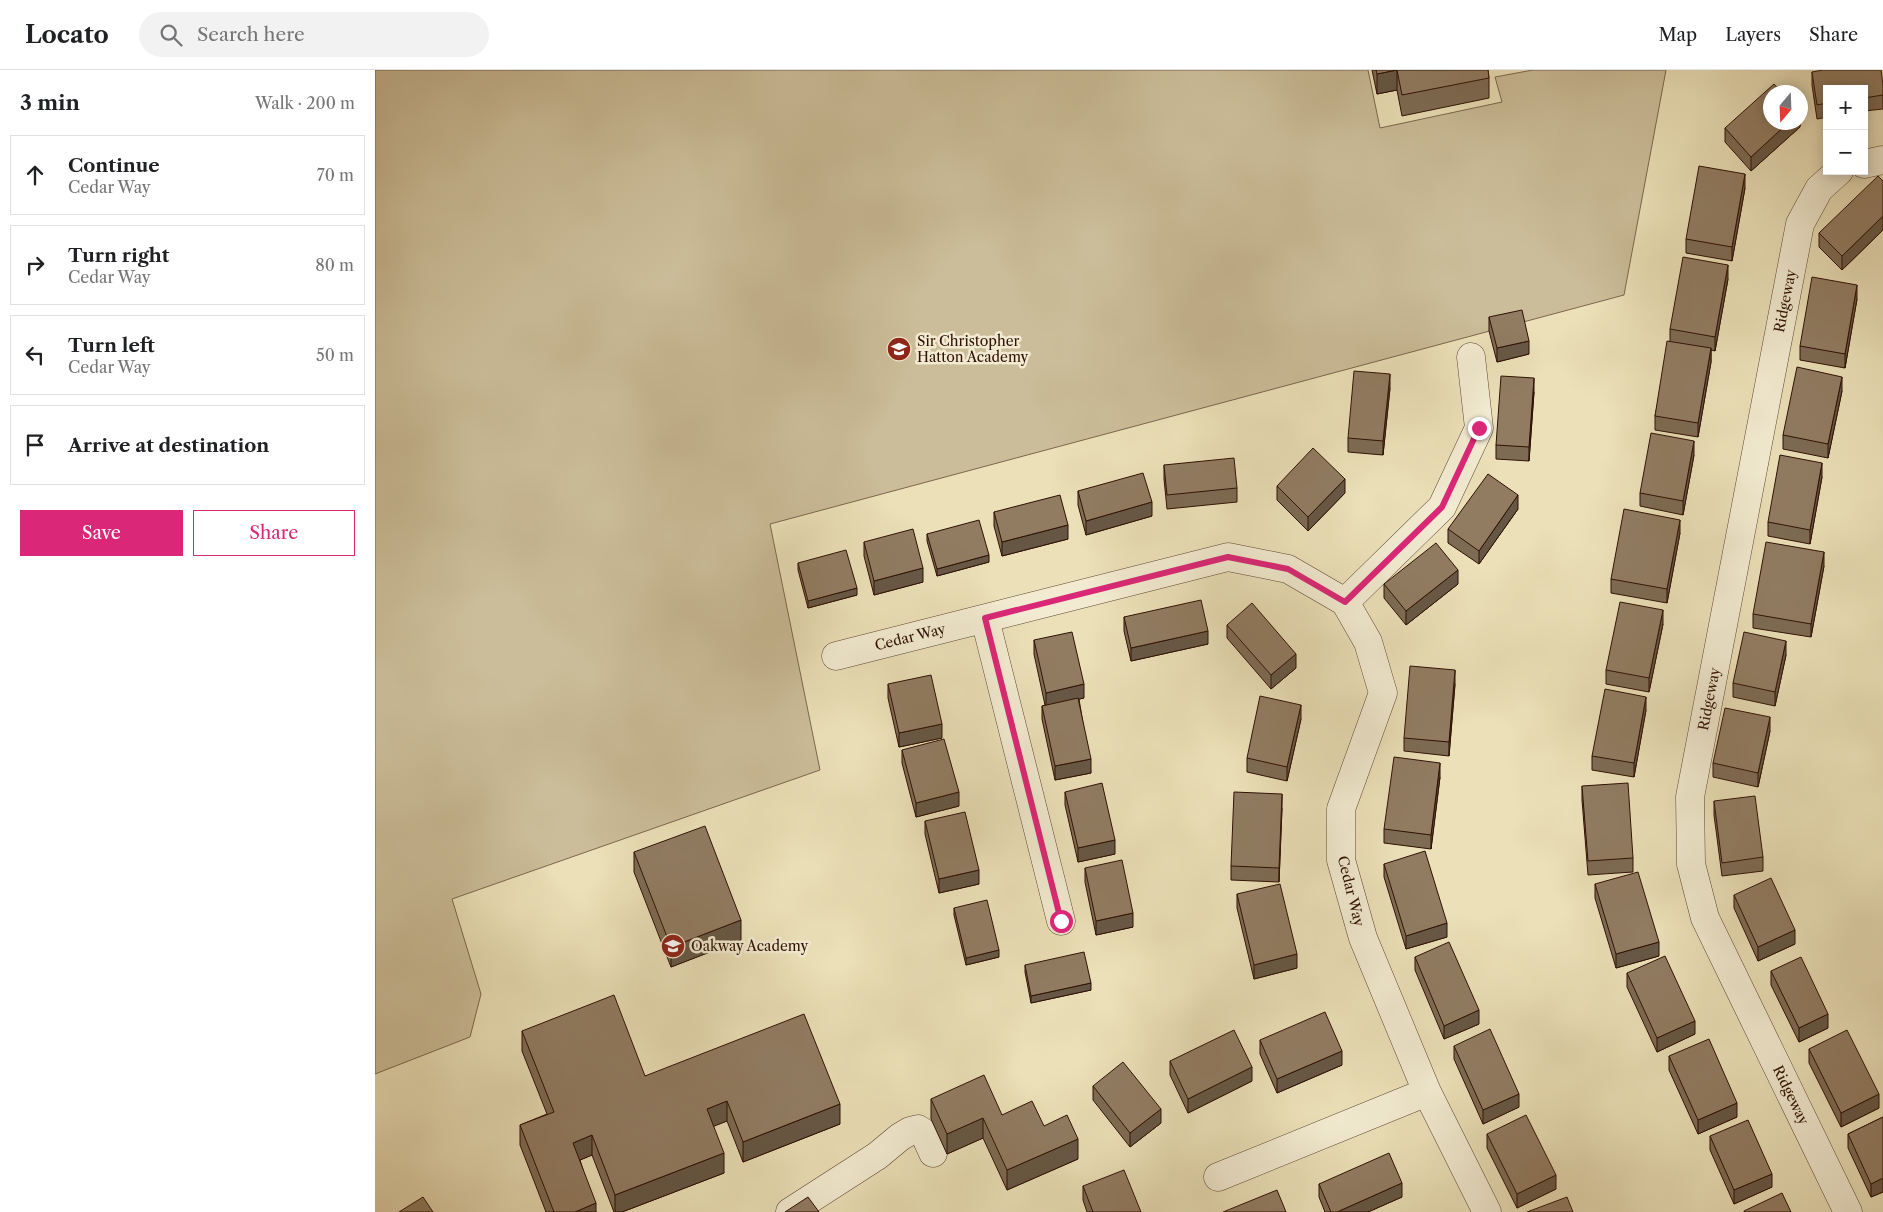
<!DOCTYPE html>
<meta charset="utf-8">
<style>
:root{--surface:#fff;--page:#f2f2f2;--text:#202124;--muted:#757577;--line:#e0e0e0;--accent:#db2777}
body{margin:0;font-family:"Libre Caslon Text",serif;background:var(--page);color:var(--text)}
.controls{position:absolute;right:15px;top:15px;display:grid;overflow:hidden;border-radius:0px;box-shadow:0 2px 12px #0003}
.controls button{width:45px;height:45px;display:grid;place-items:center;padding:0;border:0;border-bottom:1px solid var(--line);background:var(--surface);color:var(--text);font:25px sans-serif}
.compass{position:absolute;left:1388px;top:15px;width:45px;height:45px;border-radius:50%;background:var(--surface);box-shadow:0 2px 12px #0003;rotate:199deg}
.stop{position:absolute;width:15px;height:15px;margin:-11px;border:4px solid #db2777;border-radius:50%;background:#fff}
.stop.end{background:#db2777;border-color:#fff;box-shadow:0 1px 5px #0008}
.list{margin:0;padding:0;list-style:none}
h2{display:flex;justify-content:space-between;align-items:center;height:65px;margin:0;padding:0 20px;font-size:21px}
h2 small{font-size:16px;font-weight:400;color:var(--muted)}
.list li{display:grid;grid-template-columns:32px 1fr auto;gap:15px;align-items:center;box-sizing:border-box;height:80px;margin:0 10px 10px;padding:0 10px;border:1px solid var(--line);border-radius:0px}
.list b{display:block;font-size:19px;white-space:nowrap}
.list p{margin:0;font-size:16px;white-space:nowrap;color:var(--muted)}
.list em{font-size:16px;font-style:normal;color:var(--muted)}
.actions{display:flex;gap:10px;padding:15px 20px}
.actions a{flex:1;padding:11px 0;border:1px solid var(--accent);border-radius:0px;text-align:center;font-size:18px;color:var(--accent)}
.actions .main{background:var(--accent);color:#fff}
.icon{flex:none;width:28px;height:28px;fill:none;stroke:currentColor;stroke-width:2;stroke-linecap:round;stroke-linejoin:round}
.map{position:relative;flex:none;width:1508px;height:1142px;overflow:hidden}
header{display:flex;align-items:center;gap:30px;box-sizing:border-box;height:70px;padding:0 25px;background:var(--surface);border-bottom:1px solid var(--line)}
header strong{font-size:24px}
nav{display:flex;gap:28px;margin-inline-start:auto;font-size:18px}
.search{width:350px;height:45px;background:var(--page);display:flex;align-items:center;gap:12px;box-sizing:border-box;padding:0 18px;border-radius:28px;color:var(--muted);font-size:19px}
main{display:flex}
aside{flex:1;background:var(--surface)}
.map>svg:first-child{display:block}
.green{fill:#cbbd99;stroke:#7d664e}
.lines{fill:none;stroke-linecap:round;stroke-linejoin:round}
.minor-casing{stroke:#5e4431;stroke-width:29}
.minor{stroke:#f2ebd1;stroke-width:28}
.wall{fill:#7d6b54;stroke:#2f1004}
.shaded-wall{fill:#665745;stroke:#2f1004}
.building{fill:#917c62;stroke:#2f1004}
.route{stroke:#db2777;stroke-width:6}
.labels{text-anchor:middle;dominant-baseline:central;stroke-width:5;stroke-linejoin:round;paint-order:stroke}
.street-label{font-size:14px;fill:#2f1004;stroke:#f2ebd1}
.poi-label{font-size:14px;fill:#2f1004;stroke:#f2ebd1;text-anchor:start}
</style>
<header>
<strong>Locato</strong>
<div class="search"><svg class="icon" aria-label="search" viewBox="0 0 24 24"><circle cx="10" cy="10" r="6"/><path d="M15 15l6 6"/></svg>Search here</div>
<nav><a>Map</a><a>Layers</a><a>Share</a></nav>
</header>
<main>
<aside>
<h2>3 min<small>Walk · 200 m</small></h2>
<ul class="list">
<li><svg class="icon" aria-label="ahead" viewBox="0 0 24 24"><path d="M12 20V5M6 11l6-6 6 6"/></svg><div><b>Continue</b><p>Cedar Way</p></div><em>70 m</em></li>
<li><svg class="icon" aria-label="right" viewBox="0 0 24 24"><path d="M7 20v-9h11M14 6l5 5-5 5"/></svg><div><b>Turn right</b><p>Cedar Way</p></div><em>80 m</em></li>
<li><svg class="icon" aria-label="left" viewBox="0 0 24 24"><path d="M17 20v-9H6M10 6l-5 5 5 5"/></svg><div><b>Turn left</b><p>Cedar Way</p></div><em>50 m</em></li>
<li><svg class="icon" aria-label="arrive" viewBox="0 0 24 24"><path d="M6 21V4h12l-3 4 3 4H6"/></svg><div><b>Arrive at destination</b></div></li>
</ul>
<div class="actions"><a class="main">Save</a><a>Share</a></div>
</aside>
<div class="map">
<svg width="1508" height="1142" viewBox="0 0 1508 1142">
<rect width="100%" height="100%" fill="#ebe0b8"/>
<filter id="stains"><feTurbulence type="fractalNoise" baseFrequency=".004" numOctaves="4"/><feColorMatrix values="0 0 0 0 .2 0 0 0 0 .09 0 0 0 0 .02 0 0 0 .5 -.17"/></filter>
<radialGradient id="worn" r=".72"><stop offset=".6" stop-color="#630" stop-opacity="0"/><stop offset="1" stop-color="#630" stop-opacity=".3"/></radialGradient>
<path class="green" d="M0,0h993l12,58 122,-26 -7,-25 38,-7h133l-42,225 -854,229 50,246 -368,129 29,95 -11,43 -95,37z"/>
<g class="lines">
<g class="minor-casing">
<path id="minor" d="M1489,94l19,-4
M1464,101l-20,18 -19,35 -110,573 1,67 14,54 143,294
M970,532l97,-95 37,-79 -8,-71
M610,549l76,302
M461,586l392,-99 60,12 57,33 23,40 15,51 -42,116v51l22,78 64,154 60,120
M843,1107l209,-85
M415,1142l87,-56 23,-19 10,-6 8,-2 6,4 9,20"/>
</g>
<use href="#minor" class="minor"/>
</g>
<path class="wall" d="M997,0h116l1,8v20l-87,18 -5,-26 -20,4z
M1437,2l71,23v14l-19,2v-22h-37v28l-10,2 -5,-34z
M1425,52v5l-49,44 -26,-29v-14z
M1508,111v49l-41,40 -23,-23v-14z
M1370,118l-13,73 -46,-8v-14z
M1353,209l-13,72 -4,-1v12l-13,75 -43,-7v-14l15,-75v-12z
M1482,229l-12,69 -45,-8v-14z
M1114,247l40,37 -32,8 -8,-31z
M1015,318l-7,67 -35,-3v-14z
M1467,321l-14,67 -45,-9v-14z
M1159,322l-5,69 -33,-2v-14z
M1319,385l-11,60 -43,-9v-13z
M789,395l73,23v14l-70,7 -3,-30z
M1447,407l-12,67 -42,-8v-14z
M902,416l68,7 -37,38 -31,-31z
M703,421l74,25 -66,19 -8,-30z
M1143,439l-39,55 -31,-21v-14z
M619,442l74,27 -66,17 -8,-30z
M1305,463l-13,70 -56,-10v-14z
M552,464l62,28 -52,14 -10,-35z
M489,472l59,40 -49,13 -10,-39z
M423,493l59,32 -49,13 -10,-38z
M1449,496l-13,71 -58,-9v-14z
M1009,514h74l-52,41 -22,-27z
M749,547l84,27 -77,17 -7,-30z
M1288,554l-14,68 -43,-8v-14z
M852,555l69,43 -25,21 -44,-51z
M659,570l50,58 -5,1 12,74 -36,7 -13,-61v-13l3,-1 -11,-51z
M1411,585l-11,51 -42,-9v-14z
M513,614l54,54 -43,9 -11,-49z
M1080,614l-6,72 -45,-5v-13z
M1271,640l-12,67 -42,-7v-14z
M926,649l-14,62 -40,-9v-14z
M1395,661l-12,56 -45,-10v-14z
M527,680l57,56 -43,11 -14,-54z
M1065,707l-9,72 -47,-6v-14z
M1207,716l51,72v14l-45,3 -6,-75z
M690,722l50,62 -37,8 -13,-57z
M1339,731l49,56v14l-41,5 -8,-61z
M907,738l-3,74 -48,-2v-14z
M550,751l54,63 -40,9 -14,-59z
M259,782l107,88 -70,27 -37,-95z
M1009,794l63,73 -41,12 -22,-72z
M710,798l48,59 -37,8 -11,-53z
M1220,814l64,72 -43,12 -21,-70z
M862,824l60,74 -43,11 -17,-71z
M1359,825l61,49 -37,17 -24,-53z
M579,838l45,49 -33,8 -12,-50z
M1040,887l64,67 -35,15 -29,-69z
M650,895l66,25 -60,13 -6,-31z
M1396,901l57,57 -29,14 -28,-57z
M1252,903l68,61 -38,18 -30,-65z
M147,961l123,45 195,48 -97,38 -16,-41 -14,5 11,47 -102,39h-8l-22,-57 -12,5 16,52h-50l-26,-67v-20l27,-11 -25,-63z
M885,970l82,25 -65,28 -17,-39z
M1079,976l65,61 -36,17 -29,-65z
M1434,979l70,59 -38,19 -32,-64z
M1294,986l68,61 -39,17 -29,-64z
M795,991l82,20 -64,32 -18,-38z
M718,1016l68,37 -31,24 -37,-47z
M556,1029l71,16 42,11 34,33 -71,31 -24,-52 -36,16 -16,-35z
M1508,1047v75l-12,5 -23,-49v-14z
M1112,1064l69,55 -39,19 -30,-60z
M1335,1066l62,51 -38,17 -24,-54z
M944,1114l83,13 -34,15h-43l-6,-15z
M708,1116l58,26h-54l-4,-12z"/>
<path class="shaded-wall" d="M1022,0v20l-20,4v-20z
M1414,52h11v5l-49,44v-14z
M1370,104v14l-13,73v-14z
M1508,146v14l-41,40v-14z
M1353,195v14l-13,72v-14z
M1482,215v14l-12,69v-14z
M1154,271v13l-32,8v-14z
M1336,278v14l-13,75v-14z
M1015,304v14l-7,67v-14z
M1467,307v14l-14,67v-14z
M1159,308v14l-5,69v-14z
M1319,371v14l-11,60v-14z
M1447,393v14l-12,67v-14z
M970,409v14l-37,38v-14z
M1143,425v14l-39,55v-13z
M777,432v14l-66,19v-14z
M1305,450v13l-13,70v-14z
M693,455v14l-66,17v-14z
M1449,482v14l-13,71v-13z
M614,485v7l-52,14v-7z
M548,498v14l-49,13v-14z
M1083,500v14l-52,41v-14z
M482,518v7l-49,13v-7z
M1288,540v14l-14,68v-14z
M833,561v13l-77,17v-13z
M1411,571v14l-11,51v-14z
M921,584v14l-25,21v-14z
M1080,600v14l-6,72v-14z
M709,614v14l-38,9v-14z
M1271,627v13l-12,67v-14z
M926,635v14l-14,62v-14z
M1395,647v14l-12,56v-14z
M567,654v14l-43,9v-14z
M716,689v14l-36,7v-14z
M1065,693v14l-9,72v-14z
M584,722v14l-43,11v-14z
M907,724v14l-3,74v-14z
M740,770v14l-37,8v-14z
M604,800v14l-40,9v-14z
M758,843v14l-37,8v-14z
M366,850v20l-70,27v-20z
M1072,853v14l-41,12v-13z
M1420,860v14l-37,17v-14z
M1284,872v14l-43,12v-14z
M624,880v7l-33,8v-7z
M922,884v14l-43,11v-14z
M716,913v7l-60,13v-7z
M1104,940v14l-35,15v-13z
M1453,944v14l-29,14v-14z
M1320,951v13l-38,18v-14z
M967,981v14l-65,28v-14z
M877,997v14l-64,32v-14z
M1144,1024v13l-36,17v-14z
M1504,1024v14l-38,19v-14z
M352,1031v20l-20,8v-20z
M1362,1033v14l-39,17v-14z
M465,1034v20l-97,38v-20z
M786,1039v14l-31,24v-14z
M608,1048v20l-36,16v-20z
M217,1065v20l-19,8v-20z
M703,1069v20l-71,31v-20z
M349,1083v20l-102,39h-7v-17z
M1397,1104v13l-38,17v-14z
M1181,1105v14l-39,19v-14z
M1508,1108v14l-12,5v-13z
M1027,1113v14l-34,15h-31z
M221,1133v9h-21z"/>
<path class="building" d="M1001,0h21l-20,4z
M1022,0h91l1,8 -87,17z
M1448,0h58l2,15v10l-19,3v-9h-37v14l-10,2 -5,-33z
M1399,14l7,8h-10v30h18l-38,35 -26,-29z
M1324,96l46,8 -13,73 -46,-8z
M1503,106l5,5v35l-41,40 -23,-23z
M1308,187l45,8 -13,72 -45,-8z
M1437,207l45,8 -12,69 -45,-8z
M1147,240l7,31 -32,7 -8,-31z
M1292,271l44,7 -13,75 -43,-7z
M1422,297l45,10 -14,67 -45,-9z
M979,301l36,3 -7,67 -35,-3z
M1126,306l33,2 -5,69 -33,-2z
M1276,363l43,8 -11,60 -43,-8z
M938,378l32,31 -37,38 -31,-31z
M1405,385l42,8 -12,67 -42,-8z
M859,388l3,30 -70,7 -3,-30z
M768,403l9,29 -66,19 -8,-30z
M1113,404l30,21 -39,56 -31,-22z
M685,425l8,30 -66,17 -8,-30z
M1249,439l56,11 -13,69 -56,-10z
M604,450l10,35 -52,14 -10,-35z
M538,459l10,39 -49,13 -10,-39z
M1391,472l58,10 -13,72 -58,-10z
M1061,473l22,27 -52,41 -22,-27z
M471,480l11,38 -49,13 -10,-38z
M826,530l7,31 -77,17 -7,-31z
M1245,532l43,8 -14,68 -43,-8z
M877,533l44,51 -25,21 -44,-50z
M697,562l12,52 -38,9 -12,-53z
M1369,562l42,9 -11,51 -42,-9z
M1035,596l45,4 -6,72 -45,-4z
M556,605l11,49 -43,9 -11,-49z
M1230,619l41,8 -12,66 -42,-7z
M885,626l41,9 -14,62 -40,-9z
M703,628l13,61 -36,7 -13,-60z
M1350,638l45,9 -12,56 -45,-10z
M569,669l15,53 -43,11 -14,-53z
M1019,687l46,6 -9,72 -47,-6z
M727,713l13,57 -37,8 -13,-56z
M1253,713l5,75 -45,3 -6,-75z
M859,722l48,2 -3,74 -48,-2z
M1380,726l8,61 -41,6 -8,-62z
M590,742l14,58 -40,9 -14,-58z
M330,756l36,94 -70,27 -37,-95z
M1050,781l22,72 -41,13 -22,-72z
M747,790l11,53 -37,8 -11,-53z
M1263,802l21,70 -43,12 -21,-70z
M1396,808l24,52 -37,17 -24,-52z
M905,814l17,70 -43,11 -17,-71z
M612,830l12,50 -33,8 -12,-50z
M1074,872l30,68 -35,16 -29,-69z
M709,882l7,31 -60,13 -6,-31z
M1290,886l30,65 -38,17 -30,-65z
M1426,887l27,57 -29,14 -28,-57z
M239,925l31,81 159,-62 36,90 -97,38 -16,-41 -20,8 17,44 -109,42 -23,-60 -19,8 23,60 -21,9h-21l-34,-87 34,-13 -32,-81z
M950,942l17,39 -65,28 -17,-39z
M1115,959l29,65 -36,16 -29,-64z
M859,960l18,37 -64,32 -18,-38z
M1472,960l32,64 -38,19 -32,-64z
M1334,969l28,64 -39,17 -29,-64z
M748,992l38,47 -31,24 -37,-47z
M609,1005l18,40 30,-14 12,25 23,-11 11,24 -71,31 -24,-52 -36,16 -16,-35z
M1151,1045l30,60 -39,19 -30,-60z
M1508,1047v61l-12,6 -23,-50z
M1373,1050l24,54 -38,16 -24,-54z
M1014,1083l13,30 -65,29h-6l-12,-28z
M749,1100l17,42h-48l-10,-26z
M902,1120l9,22h-63z
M1407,1123l9,19h-47v-1z
M48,1127l10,15h-34z
M433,1127l11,15h-34z
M1192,1127l6,15h-46z"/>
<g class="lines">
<path class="route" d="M686,851l-76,-303 243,-61 60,12 57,33 97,-95 37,-79"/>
</g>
<defs>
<g id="school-disc" transform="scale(1.25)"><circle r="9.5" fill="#8f2418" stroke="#f2ebd1"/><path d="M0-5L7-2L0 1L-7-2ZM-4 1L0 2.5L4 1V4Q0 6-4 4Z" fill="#fff"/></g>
</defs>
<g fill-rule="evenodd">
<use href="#school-disc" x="524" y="279"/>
<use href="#school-disc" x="298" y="876"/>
</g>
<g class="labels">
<g class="street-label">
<text transform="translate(1410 231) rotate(-79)">Ridgeway</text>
<text transform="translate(535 567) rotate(-14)">Cedar Way</text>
<text transform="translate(1334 629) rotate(-79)">Ridgeway</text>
<text transform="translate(976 821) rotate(76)">Cedar Way</text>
<text transform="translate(1416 1025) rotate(64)">Ridgeway</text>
</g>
<g class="poi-label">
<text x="542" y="271">Sir Christopher<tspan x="542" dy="16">Hatton Academy</tspan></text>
<text x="316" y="876">Oakway Academy</text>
</g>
</g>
<rect width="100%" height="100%" filter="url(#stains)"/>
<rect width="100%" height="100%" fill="url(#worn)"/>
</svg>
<div class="controls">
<button>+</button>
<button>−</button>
</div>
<svg class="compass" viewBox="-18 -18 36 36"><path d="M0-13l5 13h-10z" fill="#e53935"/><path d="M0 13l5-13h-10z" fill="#757577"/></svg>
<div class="stop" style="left:686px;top:851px"></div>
<div class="stop end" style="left:1104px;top:358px"></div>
</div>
</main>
